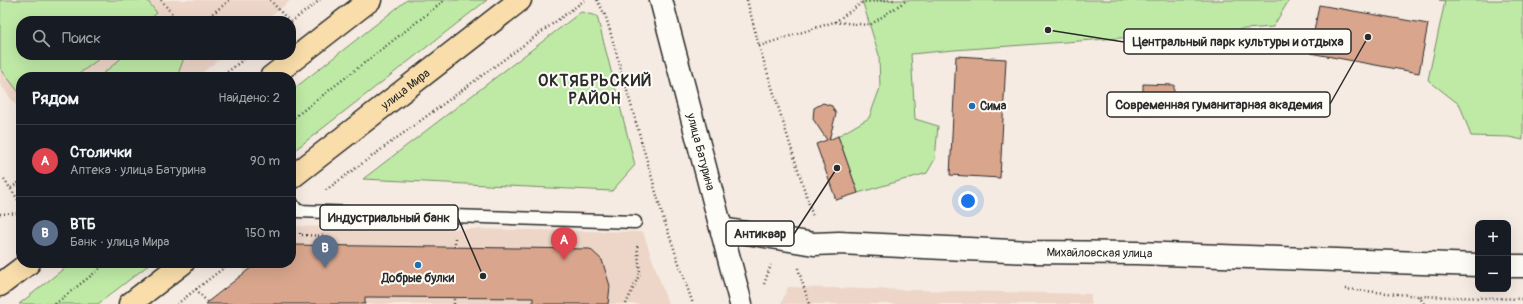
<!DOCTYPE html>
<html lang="ru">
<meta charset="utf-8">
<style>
:root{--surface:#171b24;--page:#242831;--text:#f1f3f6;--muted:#9ea1a6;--line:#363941;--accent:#0b8043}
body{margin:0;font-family:Pangolin,sans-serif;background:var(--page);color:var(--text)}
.controls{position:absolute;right:12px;bottom:12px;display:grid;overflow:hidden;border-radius:8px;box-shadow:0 4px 16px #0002}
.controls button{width:36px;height:36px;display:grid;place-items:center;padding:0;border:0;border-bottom:1px solid var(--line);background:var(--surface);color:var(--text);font:20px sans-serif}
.you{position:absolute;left:968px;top:201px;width:14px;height:14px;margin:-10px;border:3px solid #fff;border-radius:50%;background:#1a73e8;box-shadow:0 0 0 6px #1a73e833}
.badge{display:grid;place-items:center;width:26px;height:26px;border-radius:50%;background:var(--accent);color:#fff;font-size:13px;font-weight:700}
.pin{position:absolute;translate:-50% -33px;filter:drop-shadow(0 1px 2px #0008)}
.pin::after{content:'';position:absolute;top:21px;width:14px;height:12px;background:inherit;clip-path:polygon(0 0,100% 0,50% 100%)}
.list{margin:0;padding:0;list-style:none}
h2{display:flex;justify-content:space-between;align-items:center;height:52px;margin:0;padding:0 16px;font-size:17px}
h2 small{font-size:13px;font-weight:400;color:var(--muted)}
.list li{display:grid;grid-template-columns:26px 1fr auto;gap:12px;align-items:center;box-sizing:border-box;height:72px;padding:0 16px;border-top:1px solid var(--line)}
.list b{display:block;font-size:15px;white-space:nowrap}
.list p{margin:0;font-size:13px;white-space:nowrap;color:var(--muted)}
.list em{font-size:13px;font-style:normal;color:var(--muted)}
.icon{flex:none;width:22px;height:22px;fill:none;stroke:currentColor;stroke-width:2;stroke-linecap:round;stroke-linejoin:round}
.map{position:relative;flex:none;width:1523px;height:304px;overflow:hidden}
.search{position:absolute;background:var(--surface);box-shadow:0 4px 16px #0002;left:16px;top:16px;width:280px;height:44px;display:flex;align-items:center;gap:10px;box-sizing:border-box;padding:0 14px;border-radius:16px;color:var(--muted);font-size:15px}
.panel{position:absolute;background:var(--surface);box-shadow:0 4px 16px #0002;left:16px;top:72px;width:280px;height:196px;border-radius:16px}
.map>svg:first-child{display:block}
.built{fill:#edd6c8}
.green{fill:#bfeaa6;stroke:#758a68}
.building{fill:#d9a68d;stroke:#2b2b2b}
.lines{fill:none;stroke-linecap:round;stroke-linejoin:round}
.lane-casing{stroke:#2b2b2b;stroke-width:15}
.street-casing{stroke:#2b2b2b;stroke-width:25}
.secondary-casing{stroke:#2b2b2b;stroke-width:25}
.primary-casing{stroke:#2b2b2b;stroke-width:25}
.path{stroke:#2b2b2b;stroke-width:2.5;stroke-dasharray:1 3;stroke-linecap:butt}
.lane{stroke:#fdfcf7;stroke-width:12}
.street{stroke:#fdfcf7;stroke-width:22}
.secondary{stroke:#fdfcf7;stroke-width:22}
.primary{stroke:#f9deab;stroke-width:22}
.poi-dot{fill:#1f6fb2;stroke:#fdfcf7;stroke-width:1.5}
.labels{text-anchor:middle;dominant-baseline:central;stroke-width:4;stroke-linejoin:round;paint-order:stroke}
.street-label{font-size:12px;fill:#2b2b2b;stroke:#fdfcf7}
.poi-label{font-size:12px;font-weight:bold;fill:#2b2b2b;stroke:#fdfcf7;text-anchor:start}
.district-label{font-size:16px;font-weight:bold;letter-spacing:1px;fill:#2b2b2b;stroke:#fdfcf7}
.leader{fill:none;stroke:#2b2b2b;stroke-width:1.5}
.callout-dot{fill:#2b2b2b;stroke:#fdfcf7;stroke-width:1.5}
.callout{fill:#fdfcf7;stroke:#2b2b2b;stroke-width:1.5}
.callout-label{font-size:13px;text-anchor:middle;font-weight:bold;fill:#2b2b2b}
</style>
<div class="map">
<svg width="1523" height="304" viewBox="0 0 1523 304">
<rect width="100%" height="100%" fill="#f6ebe2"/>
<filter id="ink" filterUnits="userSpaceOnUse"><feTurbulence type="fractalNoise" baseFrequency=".025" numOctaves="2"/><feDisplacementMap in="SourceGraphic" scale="8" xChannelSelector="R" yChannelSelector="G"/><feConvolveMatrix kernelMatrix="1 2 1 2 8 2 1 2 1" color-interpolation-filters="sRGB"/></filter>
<g filter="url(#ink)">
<path class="built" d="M0,0h291l-26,21h-244v34h203l-27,22h-176v35l-21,-28z
M291,226l352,6 25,72h-399l-31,-40 53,-1z
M788,287l303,7v10h-310z"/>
<path class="green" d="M0,0h147l10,13 -9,8h-127v34h83l-29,22h-54v18l-21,-27z
M407,0h80l-196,153v-62z
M862,0h427l-16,27 -319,23 -43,4 4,65 23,7 -3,33 -8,14 -69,20 -20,-57 31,-18 11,-30 -1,-33z
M1439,0h84v140l-14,-3 -38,-1 -11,-31 -32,-25 17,-79z
M581,12l16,4 38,149 -23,26 -249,-12z
M125,55h60l-8,22h-78z
M71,263h80l-53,41h-79z"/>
<path class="building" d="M1319,5l109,19 -9,49 -109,-20z
M956,56l50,3 -6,119 -50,-3z
M1143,84l31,1 -1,31 -30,-1z
M823,103l9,3 4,8 -7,26 9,-4 20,57 -22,7 -20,-56 11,-4 -14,-21 1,-11z
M291,245l299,4 12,11 8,26 -2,18h-75v-6l-168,-1v7h-160l52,-41h34z"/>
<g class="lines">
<g class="lane-casing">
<path id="lane" d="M291,202l6,9 338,11"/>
</g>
<g class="street-casing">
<g id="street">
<path id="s1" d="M722,229l92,15 25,-1 192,9 106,1 341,12"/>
<path d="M1508,266h15"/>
</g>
</g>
<g class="secondary-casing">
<g id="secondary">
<path id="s2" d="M661,0l80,304"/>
</g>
</g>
<g class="primary-casing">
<g id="primary">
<path d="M271,77l99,-77"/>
<path id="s3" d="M291,178l229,-178"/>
<path d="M0,285l29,-22"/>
<path d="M130,304l53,-41"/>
</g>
</g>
<path class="path" d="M161,0l17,21
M270,0l19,21
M597,0l9,17 57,200 30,87
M747,0l12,46 54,171
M203,21l27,-21
M291,22l29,-22
M835,22l28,-20 31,-2
M759,46l75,-24 36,3 37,-25
M221,77l28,-22
M291,120l154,-120
M4,179l17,25
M11,188l10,-7
M326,190l259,-190
M0,214l21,-1
M300,233v2l27,1
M455,247v-10
M798,268l11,36
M764,284l7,-19
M196,289l11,13
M1345,289l73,7 105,3
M1419,296l5,8
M55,304l52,-41
M177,304l53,-41
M454,304v-6
M626,304l14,-31 -3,-29"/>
<use href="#lane" class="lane"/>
<use href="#street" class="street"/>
<use href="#secondary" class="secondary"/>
<use href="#primary" class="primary"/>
</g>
</g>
<g class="poi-dot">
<circle cx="972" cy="106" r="4"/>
<circle cx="418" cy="265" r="4"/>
</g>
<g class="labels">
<g class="street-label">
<text stroke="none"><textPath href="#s3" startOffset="145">улица Мира</textPath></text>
<text stroke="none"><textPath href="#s2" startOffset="157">улица Батурина</textPath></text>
<text stroke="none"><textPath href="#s1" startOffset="379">Михайловская улица</textPath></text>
</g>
<g class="poi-label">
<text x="980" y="106">Сима</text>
<text x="418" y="278" text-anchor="middle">Добрые булки</text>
</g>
<g class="district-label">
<text x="595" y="81">ОКТЯБРЬСКИЙ<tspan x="595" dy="18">РАЙОН</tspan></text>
</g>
</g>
<path class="leader" d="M1048 30L1124 42M1368 37L1330 104M483 276L458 218M837 168L794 234"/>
<g class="callout-dot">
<circle cx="1048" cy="30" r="4"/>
<circle cx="1368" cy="37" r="4"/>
<circle cx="483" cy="276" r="4"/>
<circle cx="837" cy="168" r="4"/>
</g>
<g class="callout">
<rect x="1124" y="29" width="227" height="25" rx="4"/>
<rect x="1107" y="92" width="223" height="25" rx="4"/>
<rect x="320" y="205" width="138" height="25" rx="4"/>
<rect x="726" y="221" width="68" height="25" rx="4"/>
</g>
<g class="callout-label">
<text x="1238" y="46">Центральный парк культуры и отдыха</text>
<text x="1219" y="109">Современная гуманитарная академия</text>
<text x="389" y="222">Индустриальный банк</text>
<text x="760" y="238">Антиквар</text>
</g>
</svg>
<div class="controls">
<button>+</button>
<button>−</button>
</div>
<div class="you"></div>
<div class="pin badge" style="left:564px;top:260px;background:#e0444e">A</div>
<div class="pin badge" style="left:325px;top:268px;background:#5c6f8a">B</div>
<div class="search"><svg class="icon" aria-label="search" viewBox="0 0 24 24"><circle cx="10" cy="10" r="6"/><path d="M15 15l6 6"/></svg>Поиск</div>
<section class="panel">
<h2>Рядом<small>Найдено: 2</small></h2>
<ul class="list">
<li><span class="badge" style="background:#e0444e">A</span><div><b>Столички</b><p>Аптека · улица Батурина</p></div><em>90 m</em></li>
<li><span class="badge" style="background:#5c6f8a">B</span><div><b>ВТБ</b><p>Банк · улица Мира</p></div><em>150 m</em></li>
</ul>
</section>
</div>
